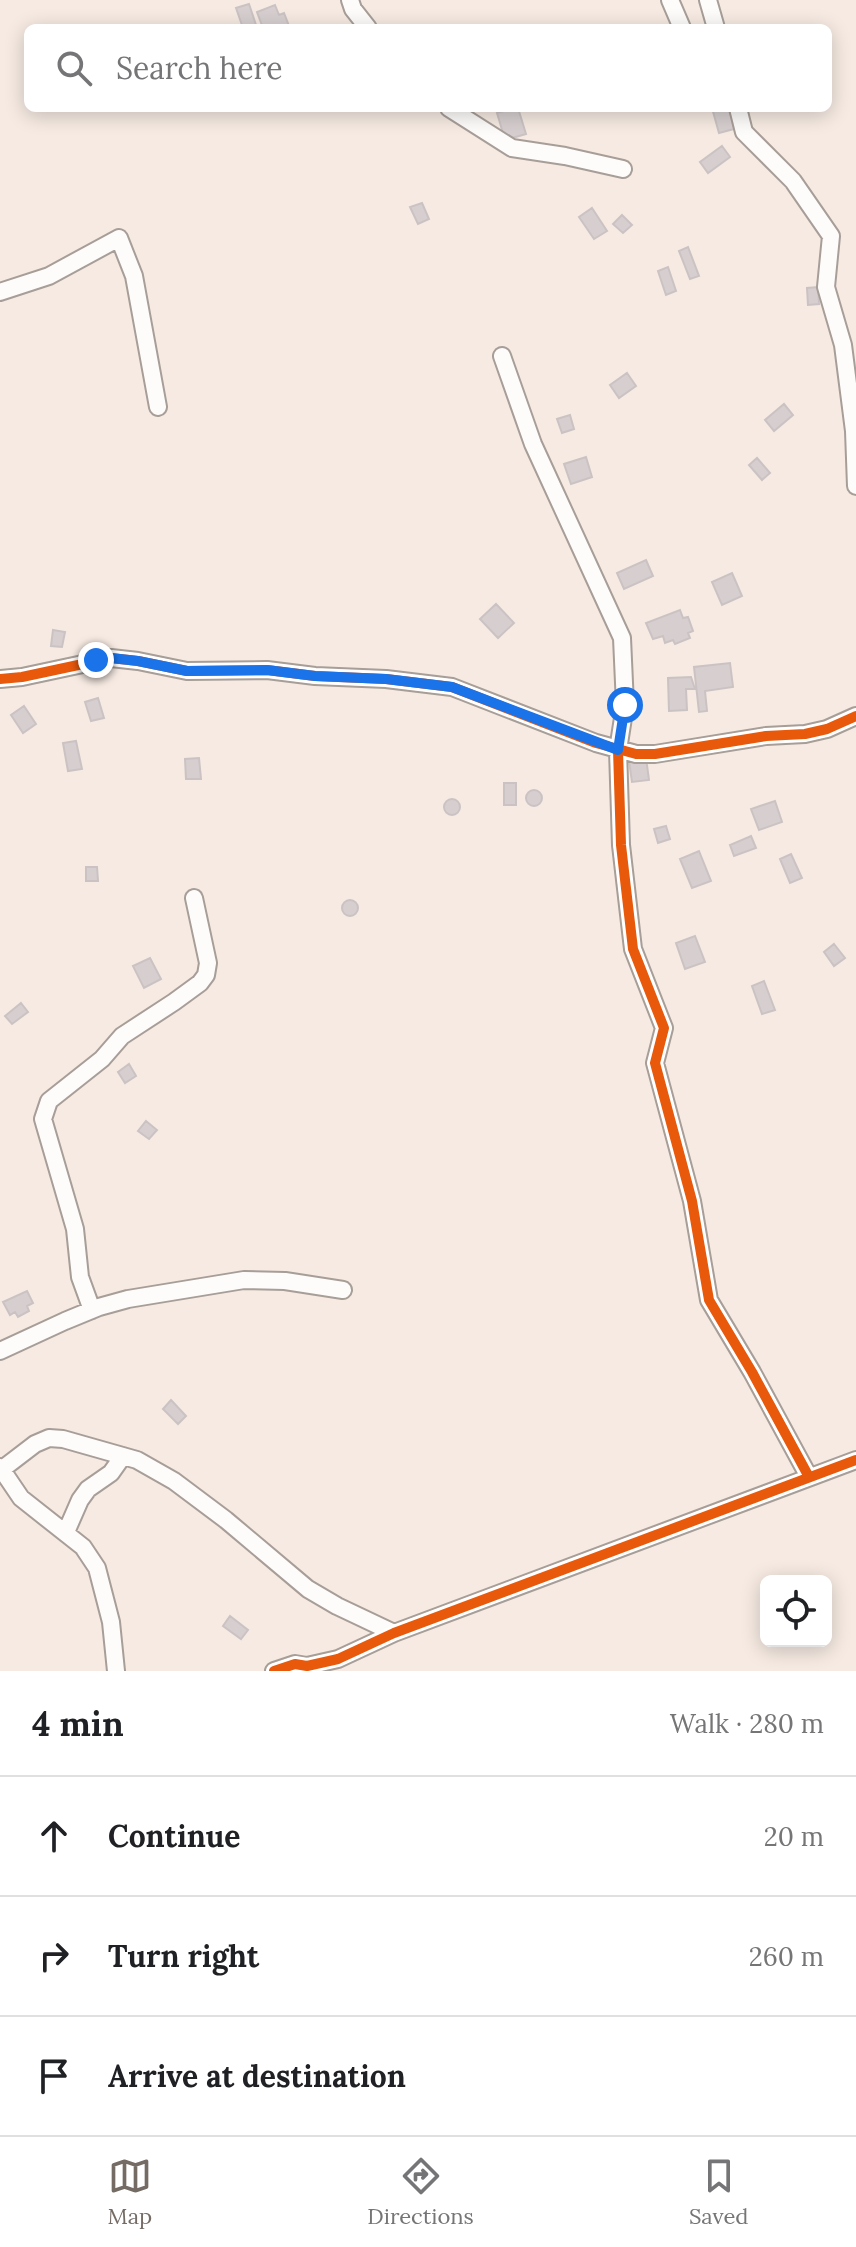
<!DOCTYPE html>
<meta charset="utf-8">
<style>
:root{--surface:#fff;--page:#f2f2f2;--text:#202124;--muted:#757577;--line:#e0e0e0;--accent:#746b65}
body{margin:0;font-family:Lora,serif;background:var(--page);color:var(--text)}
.controls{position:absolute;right:24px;bottom:24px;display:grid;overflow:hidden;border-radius:12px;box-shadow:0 4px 20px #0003}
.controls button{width:72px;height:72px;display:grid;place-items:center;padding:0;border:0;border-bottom:2px solid var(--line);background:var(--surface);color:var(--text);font:40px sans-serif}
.stop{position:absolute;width:24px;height:24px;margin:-18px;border:6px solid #1a73e8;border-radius:50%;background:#fff}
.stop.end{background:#1a73e8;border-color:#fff;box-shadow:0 2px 8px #0008}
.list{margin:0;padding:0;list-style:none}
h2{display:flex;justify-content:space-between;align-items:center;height:104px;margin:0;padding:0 32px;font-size:34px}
h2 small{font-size:26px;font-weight:400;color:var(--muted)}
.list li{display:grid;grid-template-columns:52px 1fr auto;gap:24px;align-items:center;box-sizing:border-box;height:120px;padding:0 32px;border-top:2px solid var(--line)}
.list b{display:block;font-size:30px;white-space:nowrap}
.list em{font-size:26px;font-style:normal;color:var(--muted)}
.icon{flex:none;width:44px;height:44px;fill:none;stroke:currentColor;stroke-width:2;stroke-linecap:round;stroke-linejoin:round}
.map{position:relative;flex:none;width:856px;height:1671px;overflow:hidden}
.search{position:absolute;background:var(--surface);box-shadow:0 4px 20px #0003;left:24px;right:24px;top:24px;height:88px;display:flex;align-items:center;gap:20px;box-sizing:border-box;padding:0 28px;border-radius:12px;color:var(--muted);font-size:30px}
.sheet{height:464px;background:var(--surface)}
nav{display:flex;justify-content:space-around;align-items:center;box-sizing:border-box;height:112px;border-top:2px solid var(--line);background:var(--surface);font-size:22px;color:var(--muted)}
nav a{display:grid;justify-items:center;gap:4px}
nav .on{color:var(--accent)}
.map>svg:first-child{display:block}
.building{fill:#d7cfcf;stroke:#cbc3c3;stroke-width:2}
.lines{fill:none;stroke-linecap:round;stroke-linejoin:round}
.minor-casing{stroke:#a79e98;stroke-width:20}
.minor{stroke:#fefcfb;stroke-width:16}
.cycleway-casing{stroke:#fff;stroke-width:15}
.cycleway{stroke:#e8590c;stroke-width:10}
.route{stroke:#1a73e8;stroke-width:10}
</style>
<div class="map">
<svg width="856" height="1671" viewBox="0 0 856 1671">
<rect width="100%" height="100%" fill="#f6eae2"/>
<path class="building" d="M249,4l8,24h-14l-7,-20z
M275,5l4,10 5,-2 5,13 -6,2h-20l-6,-16z
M513,108h5l8,26 -21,6 -8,-27z
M712,108h17l5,21 -15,4z
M722,146l8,11 -22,16 -8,-11z
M422,203l7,16 -11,5 -8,-17z
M592,208l15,23 -13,8 -15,-22z
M622,215l10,10 -9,8 -10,-9z
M688,247l11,29 -9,3 -11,-28z
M668,267l8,24 -10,4 -8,-24z
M818,287l1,17 -11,1 -1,-17z
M627,373l9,13 -17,12 -9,-13z
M784,404l9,11 -19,16 -9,-11z
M570,415l4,14 -12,4 -5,-14z
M586,457l6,20 -21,7 -7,-20z
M757,458l13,15 -8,7 -13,-15z
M646,560l7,16 -29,13 -7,-16z
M732,573l10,23 -20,9 -10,-23z
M496,604l18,19 -16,15 -18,-19z
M680,610l3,8 5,-1 5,14 -5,2 2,5 -15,6 -2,-4 -8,3 -2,-7 -10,3 -7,-16z
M53,630l12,2 -3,15 -11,-1z
M730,663l3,24 -28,4 2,20 -8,1 -5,-45z
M691,677l4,12h-9l1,21 -18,1 -1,-33z
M98,698l6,20 -13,3 -6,-19z
M24,706l12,18 -13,9 -12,-18z
M76,741l6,28 -14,2 -5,-28z
M199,758l2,21h-15l-1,-20z
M646,758l3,22 -17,2 -3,-21z
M504,783h12v22h-12z
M526 798a8 8 0 1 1 16 0a8 8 0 1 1-16 0Z
M444 807a8 8 0 1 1 16 0a8 8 0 1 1-16 0Z
M775,801l7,21 -23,8 -8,-21z
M666,826l4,13 -12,4 -4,-14z
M751,836l5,12 -22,8 -4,-11z
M699,851l12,30 -19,7 -12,-29z
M791,854l11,24 -12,5 -10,-24z
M86,867h11l1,14h-12z
M342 908a8 8 0 1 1 16 0a8 8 0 1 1-16 0Z
M695,936l10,26 -20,7 -9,-26z
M834,944l11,14 -11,8 -10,-14z
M150,958l11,21 -17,9 -11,-22z
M764,981l11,29 -13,4 -10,-28z
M21,1003l7,9 -16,12 -7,-8z
M129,1064l7,12 -11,7 -7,-11z
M146,1121l11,9 -8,9 -11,-8z
M27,1291l6,12 -6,3 2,5 -11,6 -3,-5 -5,3 -7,-13z
M171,1400l15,16 -8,8 -15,-15z
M230,1616l18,14 -7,9 -18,-13z"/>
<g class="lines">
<g class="minor-casing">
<path id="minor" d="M350,0l3,9 15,19
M670,0l12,28
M708,0l8,28
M449,108l63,40 53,8 58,13
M738,108l6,24 49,49 38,55 -5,51 17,58 11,86 2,55
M0,292l49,-16 70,-38 15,38 24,131
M502,356l31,88 89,194 3,67 -7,45 3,95 12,104 31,79 -9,35 37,138 17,99 43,72 57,105
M0,679l22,-2 89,-19 27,3 49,10 80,-1 48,6 71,3 66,8 144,56 40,11h19l111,-18 39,-2 22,-5 29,-13
M92,1310l-12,-33 -5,-48 -32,-110 6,-18 53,-42 20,-23 52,-34 26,-19 6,-8 2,-12 -14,-65
M0,1351l65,-30 34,-14 29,-8 116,-19 41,1 58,9
M0,1467l21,31 62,49 14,21 14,54 5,49
M1,1470l34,-26 14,-6 14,1 74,21 37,21 52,39 82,69 29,17 57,27
M66,1532l14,-32 8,-11 23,-16 12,-17
M274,1671l21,-7 12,2 31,-7 56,-26 462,-173"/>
</g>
<use href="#minor" class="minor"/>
<g class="cycleway-casing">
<path id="cycleway" d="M0,679l22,-2 89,-19 27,3 49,10 80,-1 48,6 71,3 66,8 144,56 40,11h19l111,-18 39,-2 22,-5 29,-13
M618,750l3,95 12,104 31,79 -9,35 37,138 17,99 43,72 57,105
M274,1671l21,-7 12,2 31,-7 56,-26 462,-173"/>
</g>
<use href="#cycleway" class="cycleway"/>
</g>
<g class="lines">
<path class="route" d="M96,660l15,-2 27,3 49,10 80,-1 48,6 71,3 66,8 166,63 7,-45"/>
</g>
</svg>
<div class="controls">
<button><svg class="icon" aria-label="locate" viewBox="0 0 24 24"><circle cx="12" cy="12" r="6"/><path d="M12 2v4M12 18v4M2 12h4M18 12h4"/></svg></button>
</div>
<div class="stop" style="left:625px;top:705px"></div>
<div class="stop end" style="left:96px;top:660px"></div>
<div class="search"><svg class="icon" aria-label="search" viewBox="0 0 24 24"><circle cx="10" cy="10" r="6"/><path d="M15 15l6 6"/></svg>Search here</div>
</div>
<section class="sheet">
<h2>4 min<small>Walk · 280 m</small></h2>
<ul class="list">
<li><svg class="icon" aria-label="ahead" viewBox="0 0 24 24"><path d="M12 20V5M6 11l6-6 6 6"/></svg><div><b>Continue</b></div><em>20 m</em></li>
<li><svg class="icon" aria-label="right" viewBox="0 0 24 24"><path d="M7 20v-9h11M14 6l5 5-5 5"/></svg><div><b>Turn right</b></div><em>260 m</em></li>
<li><svg class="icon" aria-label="arrive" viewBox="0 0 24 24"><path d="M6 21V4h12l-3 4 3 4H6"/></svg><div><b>Arrive at destination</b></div></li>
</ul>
</section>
<nav>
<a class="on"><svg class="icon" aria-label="map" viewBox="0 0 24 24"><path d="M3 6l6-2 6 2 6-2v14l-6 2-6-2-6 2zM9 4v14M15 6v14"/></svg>Map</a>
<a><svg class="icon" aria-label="directions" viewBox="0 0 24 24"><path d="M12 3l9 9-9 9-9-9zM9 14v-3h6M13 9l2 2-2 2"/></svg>Directions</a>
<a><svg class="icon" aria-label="saved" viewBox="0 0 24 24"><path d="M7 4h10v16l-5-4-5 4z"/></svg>Saved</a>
</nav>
